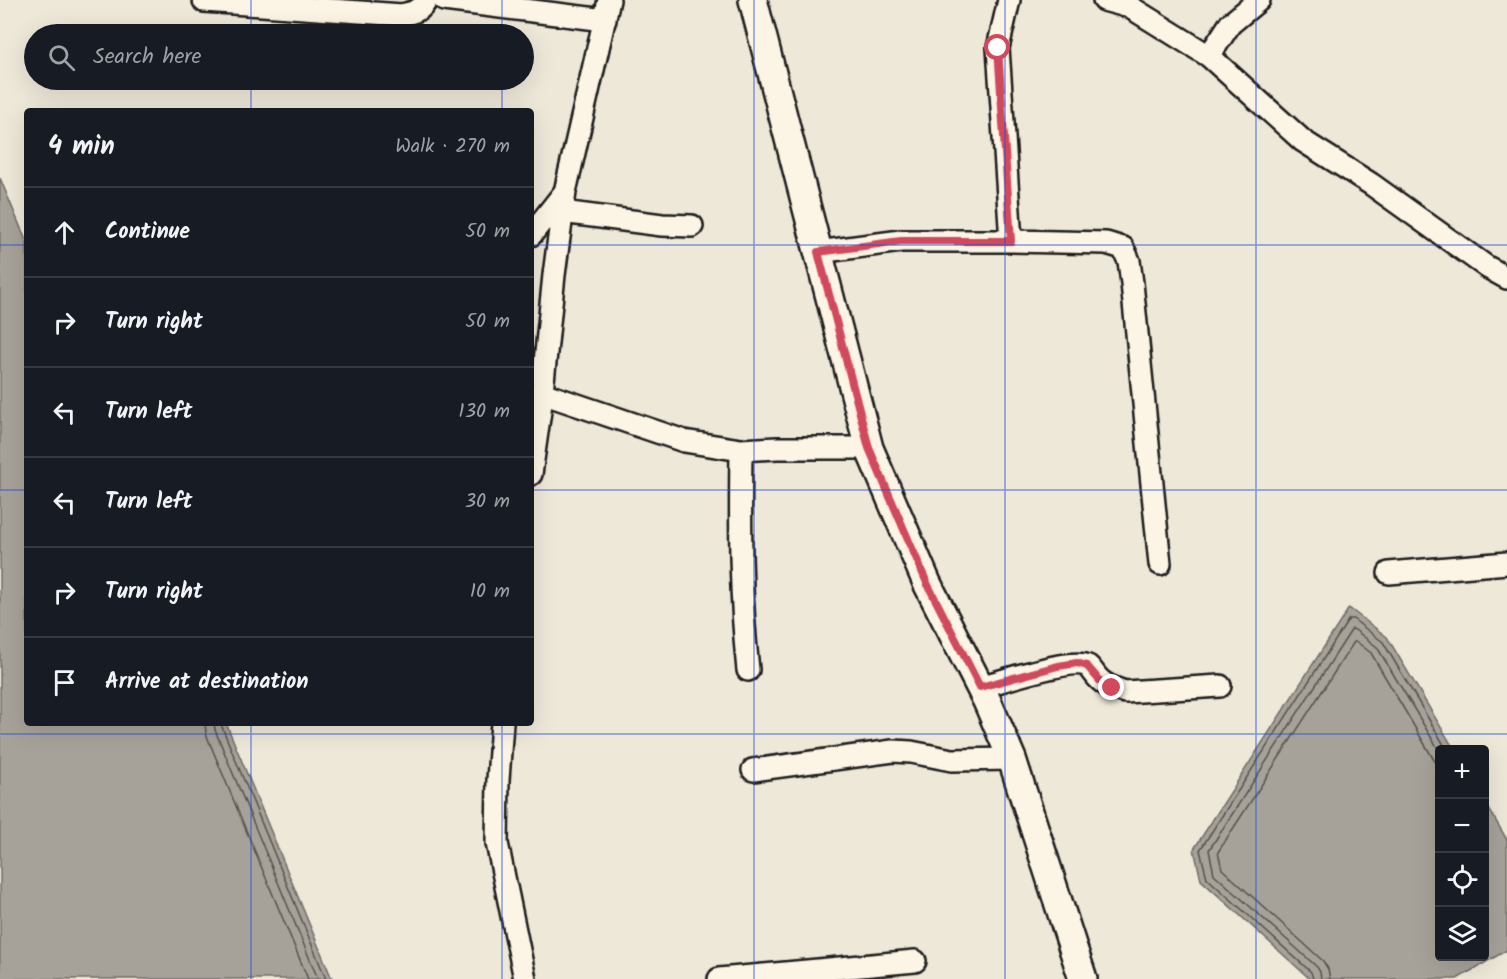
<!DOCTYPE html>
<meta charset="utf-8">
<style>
:root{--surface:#171b24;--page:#20242c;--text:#f1f3f6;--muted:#9ea1a6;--line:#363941}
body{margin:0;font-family:Kalam,sans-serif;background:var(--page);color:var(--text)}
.controls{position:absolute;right:18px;bottom:18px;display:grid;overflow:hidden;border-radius:6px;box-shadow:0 6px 24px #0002}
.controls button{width:54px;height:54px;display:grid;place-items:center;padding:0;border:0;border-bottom:2px solid var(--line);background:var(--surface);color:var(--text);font:30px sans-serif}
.stop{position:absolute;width:18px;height:18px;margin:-14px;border:4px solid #d1495b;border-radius:50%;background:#fff}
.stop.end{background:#d1495b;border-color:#fff;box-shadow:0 2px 6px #0008}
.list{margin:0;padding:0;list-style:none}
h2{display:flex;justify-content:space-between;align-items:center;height:78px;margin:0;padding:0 24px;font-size:26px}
h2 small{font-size:20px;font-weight:400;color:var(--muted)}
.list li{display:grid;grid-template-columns:39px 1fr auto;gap:18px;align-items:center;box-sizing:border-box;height:90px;padding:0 24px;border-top:2px solid var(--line)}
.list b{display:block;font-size:22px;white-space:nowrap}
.list em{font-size:20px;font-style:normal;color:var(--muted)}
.icon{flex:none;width:33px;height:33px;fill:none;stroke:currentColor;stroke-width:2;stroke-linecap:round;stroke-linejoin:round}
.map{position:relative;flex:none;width:1507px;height:979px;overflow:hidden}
.search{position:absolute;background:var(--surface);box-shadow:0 6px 24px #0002;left:24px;top:24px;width:510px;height:66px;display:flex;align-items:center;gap:15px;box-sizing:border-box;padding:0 21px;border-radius:33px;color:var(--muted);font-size:22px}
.panel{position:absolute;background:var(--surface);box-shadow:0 6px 24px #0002;left:24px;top:108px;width:510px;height:618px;border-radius:6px}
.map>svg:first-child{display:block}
.water{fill:#a7a299;stroke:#6f6c67;stroke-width:1.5}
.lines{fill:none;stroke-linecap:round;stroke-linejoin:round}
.shore{stroke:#54524e;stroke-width:1.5}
.minor-casing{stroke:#1c1c1c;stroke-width:26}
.tertiary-casing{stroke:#1c1c1c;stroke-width:32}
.minor{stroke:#fcf5e5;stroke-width:21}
.tertiary{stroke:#fcf5e5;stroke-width:27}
.route{stroke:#d1495b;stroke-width:8}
.grid{fill:none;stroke:#1d4ed8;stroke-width:1.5;stroke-opacity:0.55}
</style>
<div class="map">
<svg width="1507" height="979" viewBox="0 0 1507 979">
<rect width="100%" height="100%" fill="#eee8d9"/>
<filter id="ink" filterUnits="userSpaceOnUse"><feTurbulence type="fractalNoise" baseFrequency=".0167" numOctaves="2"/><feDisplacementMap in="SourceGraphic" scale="12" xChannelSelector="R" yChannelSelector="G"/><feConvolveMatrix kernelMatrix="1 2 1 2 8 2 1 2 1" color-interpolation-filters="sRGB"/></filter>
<g filter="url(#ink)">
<path class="water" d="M0,178l27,65v480h199l106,256h-332z
M1349,608l38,29 67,112 -14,1v206h44l1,-154 22,38v110l-50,29h-147l-109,-99 -7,-31z"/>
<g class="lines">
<path class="shore" d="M205,723l1,11 102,245
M214,723l1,7 103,249
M221,723l1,4 104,252
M1313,979l-2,-7 -104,-94 -7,-28 149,-231h4l30,23 64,108
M1321,979l-1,-7 -3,-5 -103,-93 -5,-24 143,-221 3,1 22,17 63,105
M1330,979l-2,-10 -5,-8 -101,-92 -4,-17 136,-210h3l14,11 63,107 6,7"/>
<g class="minor-casing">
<path id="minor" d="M444,0l161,20
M1009,0l-11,48 13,193
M1104,0l26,7 79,49 94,85 68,43 116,83 20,11
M204,1l198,14c11,-3 20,-4 24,-15
M1209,56l21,-32 29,-24
M562,212l100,13 30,1
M531,235l33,-42
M818,252l83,-11h110l95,2 17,5 6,13 3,22 28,281
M542,393l142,48 57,9 36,-2h92
M741,450c-1,74 -1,147 7,220
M531,474l9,-63 14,-136 11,-83 44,-192
M1389,573l118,-10
M980,687c20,-5 92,-30 108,-21 5,4 7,10 12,14 7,7 16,9 25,12l95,-6
M502,723l-4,57 -1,63 28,136
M753,770l140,-19 18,1 41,8 60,-1
M719,979l196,-18"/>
</g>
<g class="tertiary-casing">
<path id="tertiary" d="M753,0l116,448 58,135 60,118 25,58 71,220"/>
</g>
<use href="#minor" class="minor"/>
<use href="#tertiary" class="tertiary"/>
</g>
</g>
<g class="lines" filter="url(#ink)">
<path class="route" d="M998,48l13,193h-110l-83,11 51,196 58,135 53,104 78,-21 19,-3 10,3 13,15 12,7"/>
</g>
<path class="grid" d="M251,0v34M502,0v34M754,0v979M1005,0v979M1256,0v979M251,80v31M502,80v31M0,245h27M531,245h976M0,490h27M531,490h976M251,723v256M502,723v256M0,734h1507"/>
</svg>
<div class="controls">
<button>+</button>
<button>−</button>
<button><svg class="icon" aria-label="locate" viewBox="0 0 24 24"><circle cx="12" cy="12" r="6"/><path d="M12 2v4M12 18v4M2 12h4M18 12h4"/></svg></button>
<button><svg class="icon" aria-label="layers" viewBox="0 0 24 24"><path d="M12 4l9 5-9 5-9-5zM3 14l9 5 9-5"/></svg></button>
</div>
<div class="stop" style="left:998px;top:48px"></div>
<div class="stop end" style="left:1112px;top:688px"></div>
<div class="search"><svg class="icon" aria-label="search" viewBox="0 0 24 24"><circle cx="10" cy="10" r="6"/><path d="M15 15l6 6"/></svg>Search here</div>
<section class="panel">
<h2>4 min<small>Walk · 270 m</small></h2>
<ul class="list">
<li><svg class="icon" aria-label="ahead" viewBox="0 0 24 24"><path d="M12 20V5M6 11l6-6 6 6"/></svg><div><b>Continue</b></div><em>50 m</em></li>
<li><svg class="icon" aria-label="right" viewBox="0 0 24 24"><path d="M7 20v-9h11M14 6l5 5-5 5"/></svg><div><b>Turn right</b></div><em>50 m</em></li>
<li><svg class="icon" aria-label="left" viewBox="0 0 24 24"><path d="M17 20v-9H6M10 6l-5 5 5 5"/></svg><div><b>Turn left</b></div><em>130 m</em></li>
<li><svg class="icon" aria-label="left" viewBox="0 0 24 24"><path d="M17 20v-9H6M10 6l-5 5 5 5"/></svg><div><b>Turn left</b></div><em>30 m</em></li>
<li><svg class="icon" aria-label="right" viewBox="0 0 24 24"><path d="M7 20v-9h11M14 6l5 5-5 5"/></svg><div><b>Turn right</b></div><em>10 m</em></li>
<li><svg class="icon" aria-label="arrive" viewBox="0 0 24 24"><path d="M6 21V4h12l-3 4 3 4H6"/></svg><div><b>Arrive at destination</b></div></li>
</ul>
</section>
</div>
